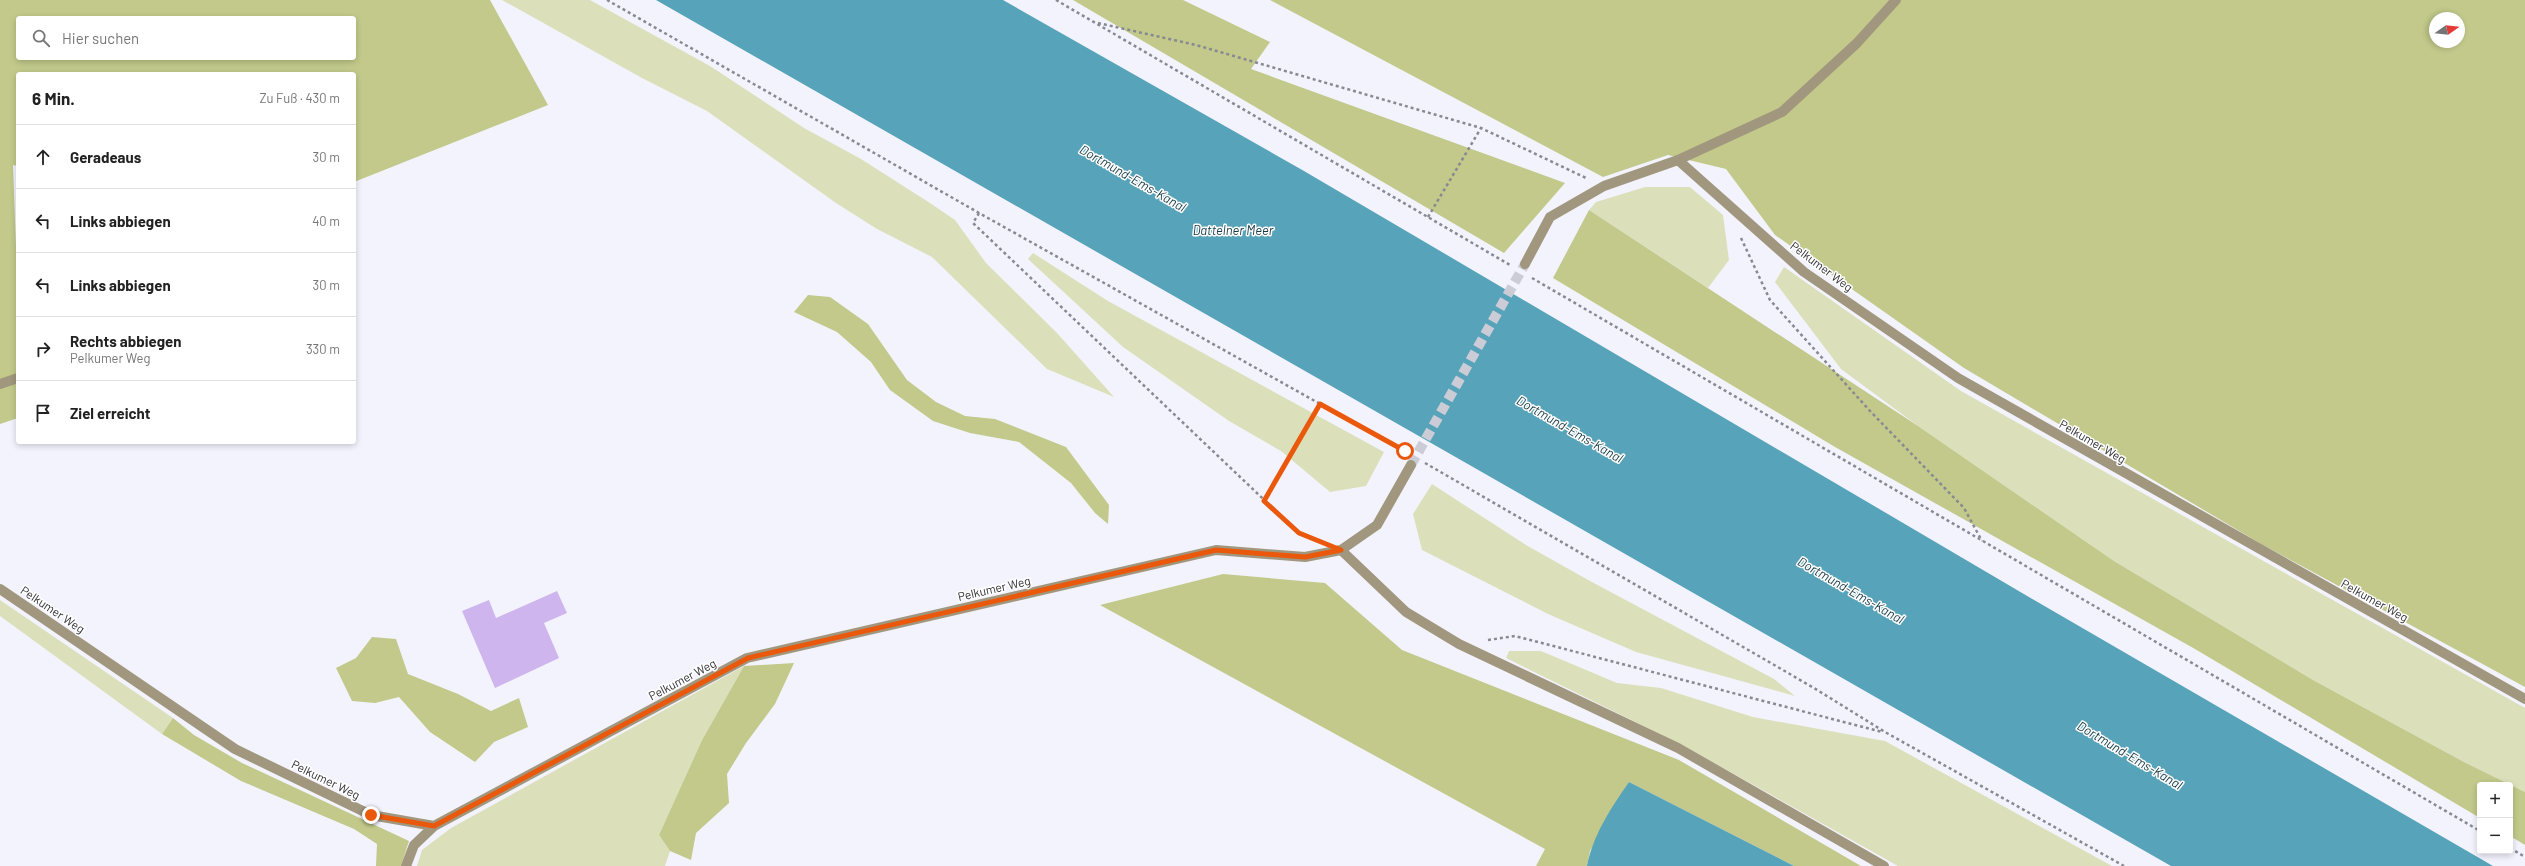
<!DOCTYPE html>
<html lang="de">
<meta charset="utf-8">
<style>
:root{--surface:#fff;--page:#f2f2f2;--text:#222;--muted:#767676;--line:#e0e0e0}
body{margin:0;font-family:Barlow,sans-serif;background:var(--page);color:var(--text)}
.controls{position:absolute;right:12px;bottom:12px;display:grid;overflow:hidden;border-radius:4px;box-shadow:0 2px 6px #0003}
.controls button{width:36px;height:36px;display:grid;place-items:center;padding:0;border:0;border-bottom:1px solid var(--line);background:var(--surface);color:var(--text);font:20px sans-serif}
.compass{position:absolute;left:2429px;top:12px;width:36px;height:36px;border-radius:50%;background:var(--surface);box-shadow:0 2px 6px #0003;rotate:76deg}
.stop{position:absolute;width:12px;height:12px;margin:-9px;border:3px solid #ea580c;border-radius:50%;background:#fff}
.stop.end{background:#ea580c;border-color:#fff;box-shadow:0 1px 4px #0008}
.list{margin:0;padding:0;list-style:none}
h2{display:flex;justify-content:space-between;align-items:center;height:52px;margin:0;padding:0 16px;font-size:17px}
h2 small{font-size:13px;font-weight:400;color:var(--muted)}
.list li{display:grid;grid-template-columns:26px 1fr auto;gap:12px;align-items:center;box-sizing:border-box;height:64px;padding:0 16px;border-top:1px solid var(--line)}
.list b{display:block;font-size:15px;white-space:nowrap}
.list p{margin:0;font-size:13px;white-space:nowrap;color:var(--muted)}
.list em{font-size:13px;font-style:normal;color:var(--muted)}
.icon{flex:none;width:22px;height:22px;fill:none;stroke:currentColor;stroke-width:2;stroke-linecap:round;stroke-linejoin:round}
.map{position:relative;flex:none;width:2525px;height:866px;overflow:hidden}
.search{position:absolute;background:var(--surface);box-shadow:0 2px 6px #0003;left:16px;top:16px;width:340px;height:44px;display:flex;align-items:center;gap:10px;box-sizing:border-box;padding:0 14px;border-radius:4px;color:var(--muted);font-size:15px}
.panel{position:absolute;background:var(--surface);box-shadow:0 2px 6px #0003;left:16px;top:72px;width:340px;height:372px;border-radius:4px}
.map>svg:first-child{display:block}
.green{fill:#dbe0ba}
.forest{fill:#c2c98a;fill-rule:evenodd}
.water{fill:#56a3ba}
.building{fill:#cfb5ed}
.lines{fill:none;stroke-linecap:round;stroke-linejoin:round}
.minor-tunnel{stroke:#ccccd6;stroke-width:10;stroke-dasharray:10 5;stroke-linecap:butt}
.path{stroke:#898991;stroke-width:2.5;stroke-dasharray:3 3;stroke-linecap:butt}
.minor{stroke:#a0977e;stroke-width:10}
.route{stroke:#ea580c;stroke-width:5}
.labels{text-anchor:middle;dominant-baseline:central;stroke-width:3;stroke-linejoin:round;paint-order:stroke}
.street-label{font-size:12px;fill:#313136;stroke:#fff}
.water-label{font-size:13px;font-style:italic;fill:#173b46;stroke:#fff}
</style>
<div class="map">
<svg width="2525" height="866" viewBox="0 0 2525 866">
<rect width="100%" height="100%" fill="#f3f3fe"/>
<path class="green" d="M502,0h88l120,66 94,62 57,31 69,44 25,17 31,43 71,70 57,64 -67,-28 -115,-112 -55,-28 -41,-26 -129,-92 -65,-33z
M1645,187h45l33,28 6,45 -21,28 -119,-78 7,-8z
M1033,253l75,48 276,151 -18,34 -36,6 -49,-41 -52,-30 -106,-74 -95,-88z
M1784,267l177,124 564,317v84l-61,-30 -151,-82 -199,-119 -196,-135 -77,-57 -66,-87z
M1432,484l94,61 64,36 184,98 21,17 -159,-44 -88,-38 -126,-64 -9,-36z
M0,600l173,118 -11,16 -162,-118z
M1509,651h32l76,32 44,5 92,29 132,24 227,125h-214l-214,-120 -178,-88z
M744,666l-42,74 -43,95 11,16 -5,15h-248l5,-16 29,-22z"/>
<path class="forest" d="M0,0h490l58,105 -194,77v-108h-336v92l-5,-1 5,136v117l-18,6zM18,18h336v40h-336z
M1073,0h110l87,42 -19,27 314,114 -61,70z
M1270,0h1255v687l-262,-142 -299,-177 -189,-133 -49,-66 -58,-14 -65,22zM2435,18h24v24h-24z
M1589,210l329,216 196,135 199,119 151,82 61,30v53l-15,-9v-51h-30v33l-285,-169 -360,-202 -282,-169z
M808,295l22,2 38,27 39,56 29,22 29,14 30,3 71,28 43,58 -1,19 -13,-11 -24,-30 -52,-41 -49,-9 -37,-12 -43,-31 -19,-28 -34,-30 -43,-20z
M1223,574l102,9 77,67 277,110 182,106h-67l-165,-84 -39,69 -3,15h-51l9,-17 -445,-244z
M372,637l24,2 12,35 50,20 33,17 28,-13 9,29 -34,15 -19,20 -45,-30 -31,-35 -24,6 -23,-2 -16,-33 20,-10z
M794,663l-19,41 -29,39 -19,31 2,29 -33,30 -5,27 -21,-9 -11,-16 43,-95 42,-74z
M173,718l21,17 48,28 167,78 -8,25h-25l1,-22 -23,-15 -113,-48 -79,-47z"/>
<path class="water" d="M656,0h347l301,171 737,433 452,262h-322z
M1629,782l165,84h-207c6,-31 24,-58 42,-84z"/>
<path class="building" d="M557,591l10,22 -23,10 15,35 -64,30 -33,-77 27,-11 7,18z"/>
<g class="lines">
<path class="minor-tunnel" d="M1411,465l114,-201"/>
<path class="path" d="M607,0l372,213 427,239
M1056,0l454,265
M1098,23l98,22 285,83 105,50
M979,213l-6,10 326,310 15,6
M1428,217l53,-89
M1741,238l29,62 100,111 94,97 18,33
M1532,278l948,553
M1425,463l389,225 71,44 239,134
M1264,501l56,-97
M1488,640l27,-4 367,96
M2510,848l15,9"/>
<path class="minor" d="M1678,160l126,112 154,106 567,321
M1525,264l25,-47 54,-31 74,-26 104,-48 75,-69 39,-43
M0,384l18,-6
M1341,550l65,62 53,32 219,104 206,118
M0,589l235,160 136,66 63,11 313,-168 469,-108 89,7 36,-7 36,-25 34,-60
M406,866l8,-21 20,-19"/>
</g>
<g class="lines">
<path class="route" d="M371,815l63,11 314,-168 468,-108 89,7 36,-7 -42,-17 -35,-32 56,-97 85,47"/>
</g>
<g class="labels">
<g class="street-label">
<text transform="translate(1822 266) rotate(37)">Pelkumer Weg</text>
<text transform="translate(2093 441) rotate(30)">Pelkumer Weg</text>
<text transform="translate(994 588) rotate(-13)">Pelkumer Weg</text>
<text transform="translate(2375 600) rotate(29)">Pelkumer Weg</text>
<text transform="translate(53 609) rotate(34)">Pelkumer Weg</text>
<text transform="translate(682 679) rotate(-28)">Pelkumer Weg</text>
<text transform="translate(326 779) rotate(26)">Pelkumer Weg</text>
</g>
<g class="water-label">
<text transform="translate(1133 178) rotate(30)">Dortmund-Ems-Kanal</text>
<text x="1233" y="230">Dattelner Meer</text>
<text transform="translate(1570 429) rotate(30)">Dortmund-Ems-Kanal</text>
<text transform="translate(1851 590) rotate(30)">Dortmund-Ems-Kanal</text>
<text transform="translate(2130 755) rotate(31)">Dortmund-Ems-Kanal</text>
</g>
</g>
</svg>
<div class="controls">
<button>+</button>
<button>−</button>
</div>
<svg class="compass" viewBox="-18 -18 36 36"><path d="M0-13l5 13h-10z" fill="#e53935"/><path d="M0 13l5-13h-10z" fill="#767676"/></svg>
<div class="stop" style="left:1405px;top:451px"></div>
<div class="stop end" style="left:371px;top:815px"></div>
<div class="search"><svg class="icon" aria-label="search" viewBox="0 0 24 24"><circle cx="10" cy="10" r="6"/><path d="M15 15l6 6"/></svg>Hier suchen</div>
<section class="panel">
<h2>6 Min.<small>Zu Fuß · 430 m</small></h2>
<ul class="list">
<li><svg class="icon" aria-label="ahead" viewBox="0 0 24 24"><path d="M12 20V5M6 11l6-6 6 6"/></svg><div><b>Geradeaus</b></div><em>30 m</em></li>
<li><svg class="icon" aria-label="left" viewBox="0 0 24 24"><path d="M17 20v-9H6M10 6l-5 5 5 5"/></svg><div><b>Links abbiegen</b></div><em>40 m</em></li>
<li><svg class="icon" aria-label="left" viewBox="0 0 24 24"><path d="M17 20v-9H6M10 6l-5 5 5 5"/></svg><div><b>Links abbiegen</b></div><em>30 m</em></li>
<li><svg class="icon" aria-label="right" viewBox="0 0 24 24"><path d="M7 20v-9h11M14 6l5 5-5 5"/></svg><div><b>Rechts abbiegen</b><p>Pelkumer Weg</p></div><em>330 m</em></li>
<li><svg class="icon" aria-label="arrive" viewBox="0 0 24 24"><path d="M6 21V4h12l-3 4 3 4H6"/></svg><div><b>Ziel erreicht</b></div></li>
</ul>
</section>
</div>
